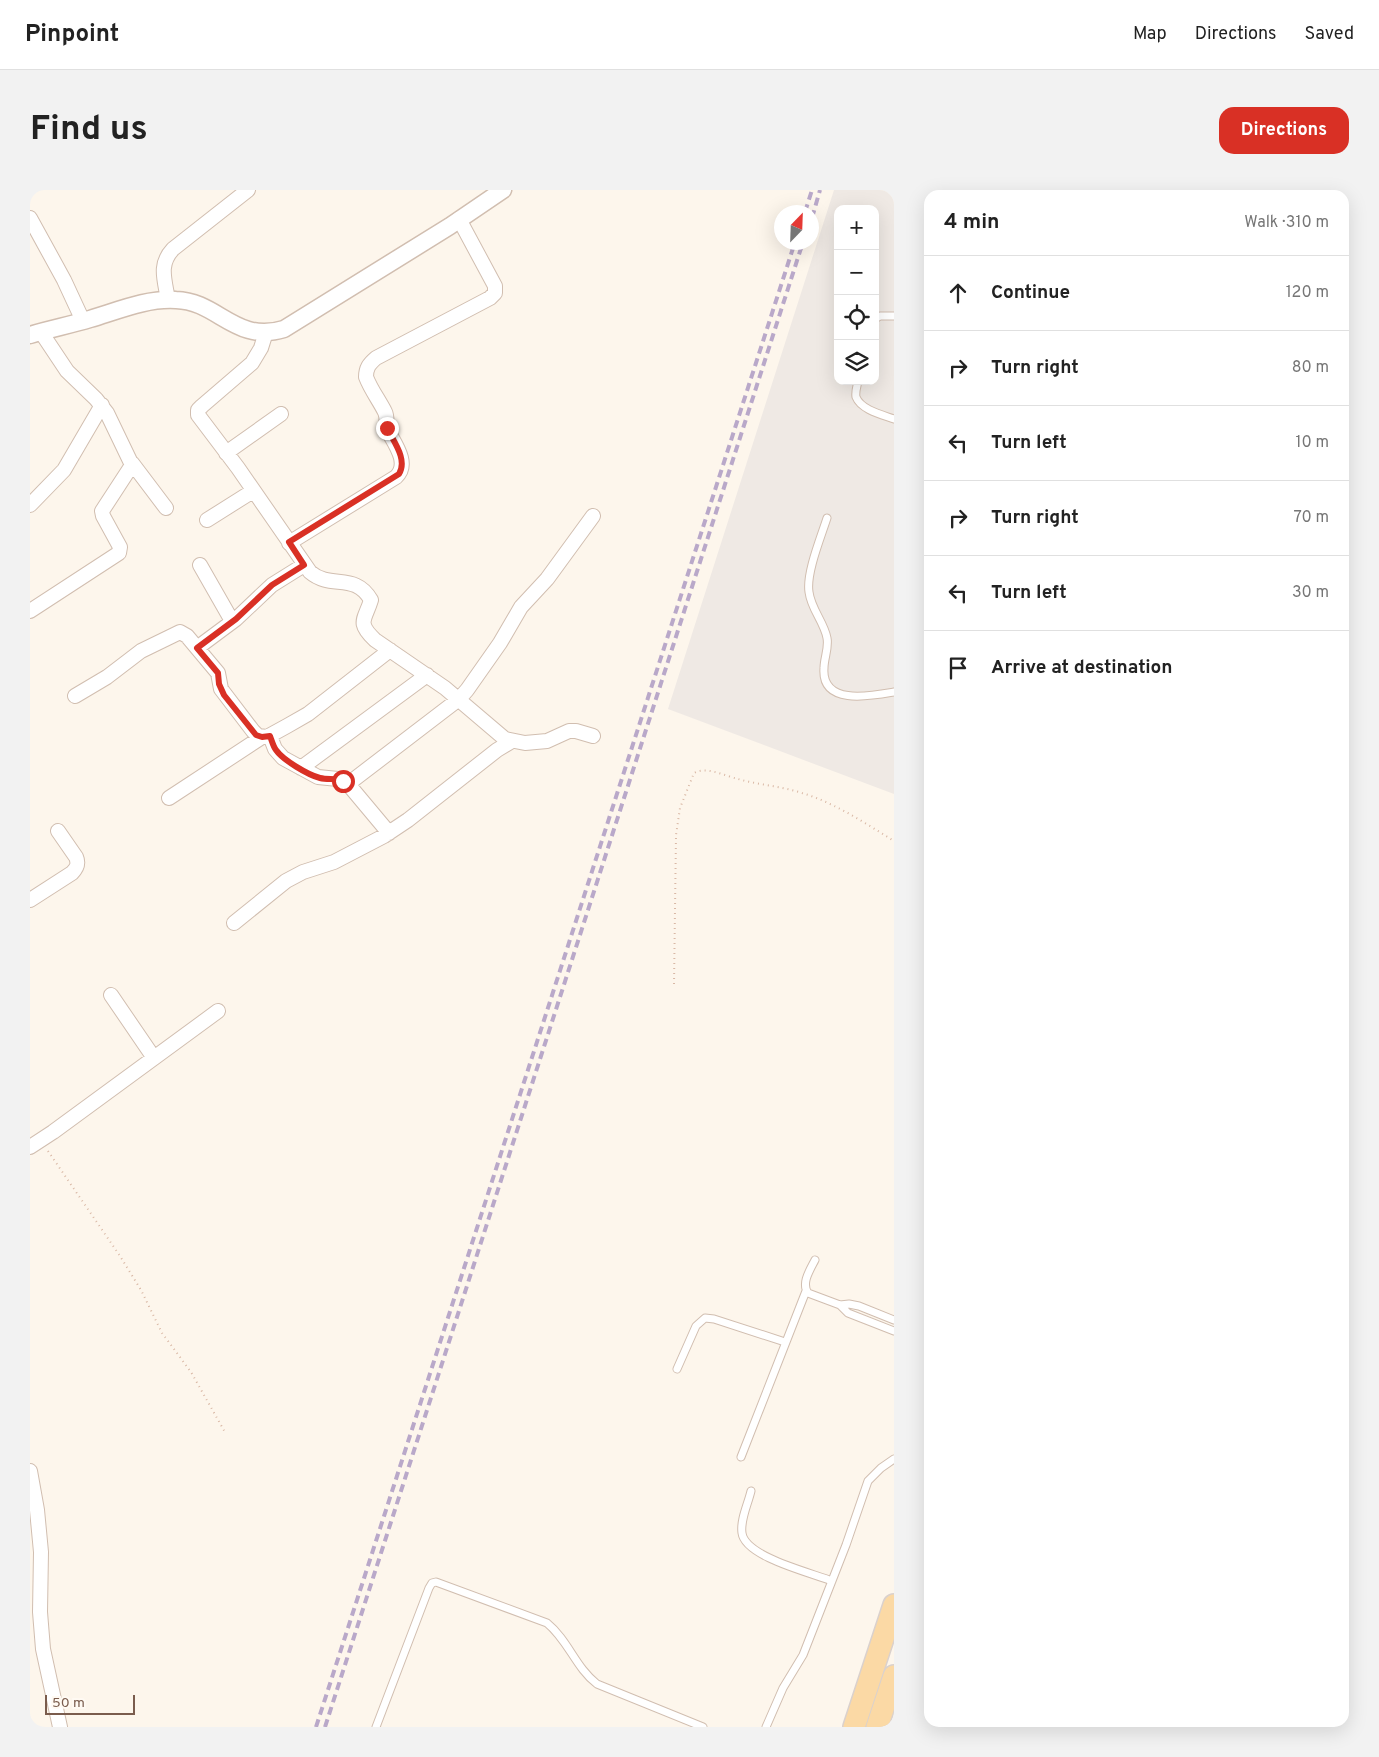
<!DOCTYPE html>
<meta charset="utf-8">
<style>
:root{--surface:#fff;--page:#f2f2f2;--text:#222;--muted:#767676;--line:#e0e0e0;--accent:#d93025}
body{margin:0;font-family:Overpass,sans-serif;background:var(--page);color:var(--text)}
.controls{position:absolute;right:15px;top:15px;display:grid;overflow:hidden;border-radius:10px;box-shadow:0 5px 20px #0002}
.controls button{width:45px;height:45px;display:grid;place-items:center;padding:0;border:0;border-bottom:1px solid var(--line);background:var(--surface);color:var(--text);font:25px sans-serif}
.compass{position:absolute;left:744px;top:15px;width:45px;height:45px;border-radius:50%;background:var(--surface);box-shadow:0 5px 20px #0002;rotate:23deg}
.scale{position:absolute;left:15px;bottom:12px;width:90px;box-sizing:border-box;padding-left:5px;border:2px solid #7a5c4d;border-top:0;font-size:14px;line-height:18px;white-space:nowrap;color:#7a5c4d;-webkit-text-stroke:4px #fffaf3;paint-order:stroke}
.stop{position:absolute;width:15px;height:15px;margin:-11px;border:4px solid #d93025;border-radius:50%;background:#fff}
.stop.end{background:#d93025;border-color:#fff;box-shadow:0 1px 5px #0008}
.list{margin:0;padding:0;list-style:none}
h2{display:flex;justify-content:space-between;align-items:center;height:65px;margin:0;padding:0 20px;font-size:21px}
h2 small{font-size:16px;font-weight:400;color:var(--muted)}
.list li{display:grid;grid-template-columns:32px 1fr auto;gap:15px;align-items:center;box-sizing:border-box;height:75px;padding:0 20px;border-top:1px solid var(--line)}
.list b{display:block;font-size:19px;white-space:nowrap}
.list em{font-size:16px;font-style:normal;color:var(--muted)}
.icon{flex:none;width:28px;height:28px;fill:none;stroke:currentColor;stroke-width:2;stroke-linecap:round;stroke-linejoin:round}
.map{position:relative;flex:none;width:864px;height:1537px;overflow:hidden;border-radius:15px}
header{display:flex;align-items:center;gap:30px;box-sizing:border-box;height:70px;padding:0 25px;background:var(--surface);border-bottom:1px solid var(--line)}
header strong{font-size:24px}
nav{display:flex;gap:28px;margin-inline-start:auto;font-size:18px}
.intro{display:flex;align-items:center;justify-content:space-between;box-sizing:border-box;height:120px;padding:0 30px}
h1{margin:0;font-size:35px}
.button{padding:12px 22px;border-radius:15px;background:var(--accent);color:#fff;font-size:18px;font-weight:700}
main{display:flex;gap:30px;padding:0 30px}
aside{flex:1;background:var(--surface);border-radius:15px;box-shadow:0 5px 20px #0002}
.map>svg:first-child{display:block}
.industrial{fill:#efe9e4;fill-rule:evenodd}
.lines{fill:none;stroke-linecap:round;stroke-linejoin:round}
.service-casing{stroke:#d1beb0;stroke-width:9}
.minor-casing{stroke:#d1beb0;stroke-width:16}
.tertiary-casing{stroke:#d1beb0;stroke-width:19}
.primary-casing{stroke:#dad1cd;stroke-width:24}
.path{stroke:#d9b8a5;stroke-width:2;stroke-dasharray:1 4;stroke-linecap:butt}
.service{stroke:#fff;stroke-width:7}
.minor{stroke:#fff;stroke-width:14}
.tertiary{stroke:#fff;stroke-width:16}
.primary{stroke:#fbd9a5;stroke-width:21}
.rail{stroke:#b9a8c9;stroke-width:4;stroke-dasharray:8 5;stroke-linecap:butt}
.route{stroke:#d93025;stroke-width:6}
</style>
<header>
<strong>Pinpoint</strong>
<nav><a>Map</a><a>Directions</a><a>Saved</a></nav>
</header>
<div class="intro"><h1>Find us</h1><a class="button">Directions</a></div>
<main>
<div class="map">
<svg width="864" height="1537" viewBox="0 0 864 1537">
<rect width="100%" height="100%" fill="#fdf6ec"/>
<path class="industrial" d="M804,0h60v604l-226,-85zM808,19h37v172h-37z"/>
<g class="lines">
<g class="service-casing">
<path id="service" d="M845,129l5,-3h14
M828,191c-1,5 -3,11 -2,16 5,13 27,18 38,22
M797,328c-6,19 -21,55 -18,74 2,17 15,30 18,46 2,10 -3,20 -3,30 -3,38 47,28 70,24
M785,1070c-5,10 -14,23 -7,33l32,12 9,-1 10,2 35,14
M810,1115l8,8 46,18
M647,1179l19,-43 9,-8 9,1 71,23
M711,1267l65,-166
M721,1301c-3,13 -11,29 -9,42 3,24 70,40 90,48
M346,1537l53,-139 3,-5 4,-1 111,41c21,17 29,45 50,61l106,43
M736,1537l17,-39 20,-33 43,-110 22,-64 13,-13 13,-9"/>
</g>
<g class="minor-casing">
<path id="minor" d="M0,28l34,62 19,41
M138,110c-3,-20 -10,-35 5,-51l75,-59
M236,142l-5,16 -9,15 -50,43 -4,4v5l40,53 72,104c21,18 45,0 61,28 -6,20 -15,22 4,40l70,48 60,51 20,4 22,-2 22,-10h7l17,5
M196,263l55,-39
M102,273l34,45
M0,315l34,-35 38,-65
M177,330l46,-29
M259,353l107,-66c14,-13 -1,-33 -8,-46 -3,-6 0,-13 -3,-19 -6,-12 -14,-22 -19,-35 0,-9 3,-13 10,-19l114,-60 5,-5v-7l-36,-67
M170,375l32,56
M0,421l89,-58 1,-6 -17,-31 -1,-5 30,-46 -25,-52 -11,-14 -29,-28 -26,-39
M167,458l39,-29 36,-34 32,-20
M45,506l32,-19 34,-26 39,-19 7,4 31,37 3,16 32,42 5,5 9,1 20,-11 21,-12 82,-64
M240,546l5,13 8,9 35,19 20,2 10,5 41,49
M271,578l126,-93
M318,594l111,-85 8,-9 33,-47 21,-36 26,-28 46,-63
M139,608l93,-61
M0,710l42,-27c5,-5 7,-9 4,-16l-18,-26
M204,733l52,-42 17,-9 31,-10 50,-26 24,-16 89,-70 15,-9
M81,805l43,63
M0,957l23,-15 165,-121
M0,1281l7,39 4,42 -1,60 3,37 17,78"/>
</g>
<g class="tertiary-casing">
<path id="tertiary" d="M0,145c20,-6 40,-10 60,-16 27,-8 57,-21 86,-19 42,1 59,44 108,29l166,-103 53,-36"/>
</g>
<g class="primary-casing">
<path id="primary" d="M824,1537l40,-122
M847,1537l17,-51"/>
</g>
<path class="path" d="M644,794l2,-149 4,-27 14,-35c13,-7 31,3 44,6 21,6 43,7 64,14 33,10 63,30 92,48
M18,961l72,105 21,34 21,43 29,39 35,62"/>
<use href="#service" class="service"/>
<use href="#minor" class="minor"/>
<use href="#tertiary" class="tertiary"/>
<use href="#primary" class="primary"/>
<path class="rail" d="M775,22l7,-22
M782,28l8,-28
M286,1537l479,-1485
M295,1537l478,-1485"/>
</g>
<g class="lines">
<path class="route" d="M313,591c-7,-3 -15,-1 -23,-3 -12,-3 -37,-18 -44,-28 -3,-4 -4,-9 -6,-14l-8,1 -6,-2 -32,-40 -5,-11 -1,-11 -21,-25 39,-29 36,-34 32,-20 -15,-23 110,-68c9,-15 -6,-33 -12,-46"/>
</g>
</svg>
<div class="controls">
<button>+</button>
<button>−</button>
<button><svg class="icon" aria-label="locate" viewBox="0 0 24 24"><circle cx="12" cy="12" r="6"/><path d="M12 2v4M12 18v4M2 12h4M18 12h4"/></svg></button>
<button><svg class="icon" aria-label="layers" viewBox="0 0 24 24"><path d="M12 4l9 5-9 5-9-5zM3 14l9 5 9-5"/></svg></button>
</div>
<svg class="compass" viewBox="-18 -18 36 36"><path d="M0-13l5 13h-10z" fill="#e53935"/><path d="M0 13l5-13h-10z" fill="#767676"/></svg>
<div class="scale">50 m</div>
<div class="stop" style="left:313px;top:591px"></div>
<div class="stop end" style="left:357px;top:238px"></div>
</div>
<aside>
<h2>4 min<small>Walk · 310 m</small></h2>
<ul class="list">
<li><svg class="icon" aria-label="ahead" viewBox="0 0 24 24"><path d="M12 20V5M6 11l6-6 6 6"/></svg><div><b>Continue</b></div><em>120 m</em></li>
<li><svg class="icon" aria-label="right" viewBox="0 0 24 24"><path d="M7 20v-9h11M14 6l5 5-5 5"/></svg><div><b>Turn right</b></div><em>80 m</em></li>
<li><svg class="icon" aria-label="left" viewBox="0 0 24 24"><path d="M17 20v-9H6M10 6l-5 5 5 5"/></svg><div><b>Turn left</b></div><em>10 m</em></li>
<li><svg class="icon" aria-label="right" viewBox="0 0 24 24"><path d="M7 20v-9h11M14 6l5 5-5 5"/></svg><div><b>Turn right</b></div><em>70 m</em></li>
<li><svg class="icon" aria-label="left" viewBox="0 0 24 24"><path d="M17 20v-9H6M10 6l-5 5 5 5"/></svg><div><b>Turn left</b></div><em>30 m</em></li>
<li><svg class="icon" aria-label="arrive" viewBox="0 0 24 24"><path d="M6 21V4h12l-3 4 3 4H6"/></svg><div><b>Arrive at destination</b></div></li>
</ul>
</aside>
</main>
